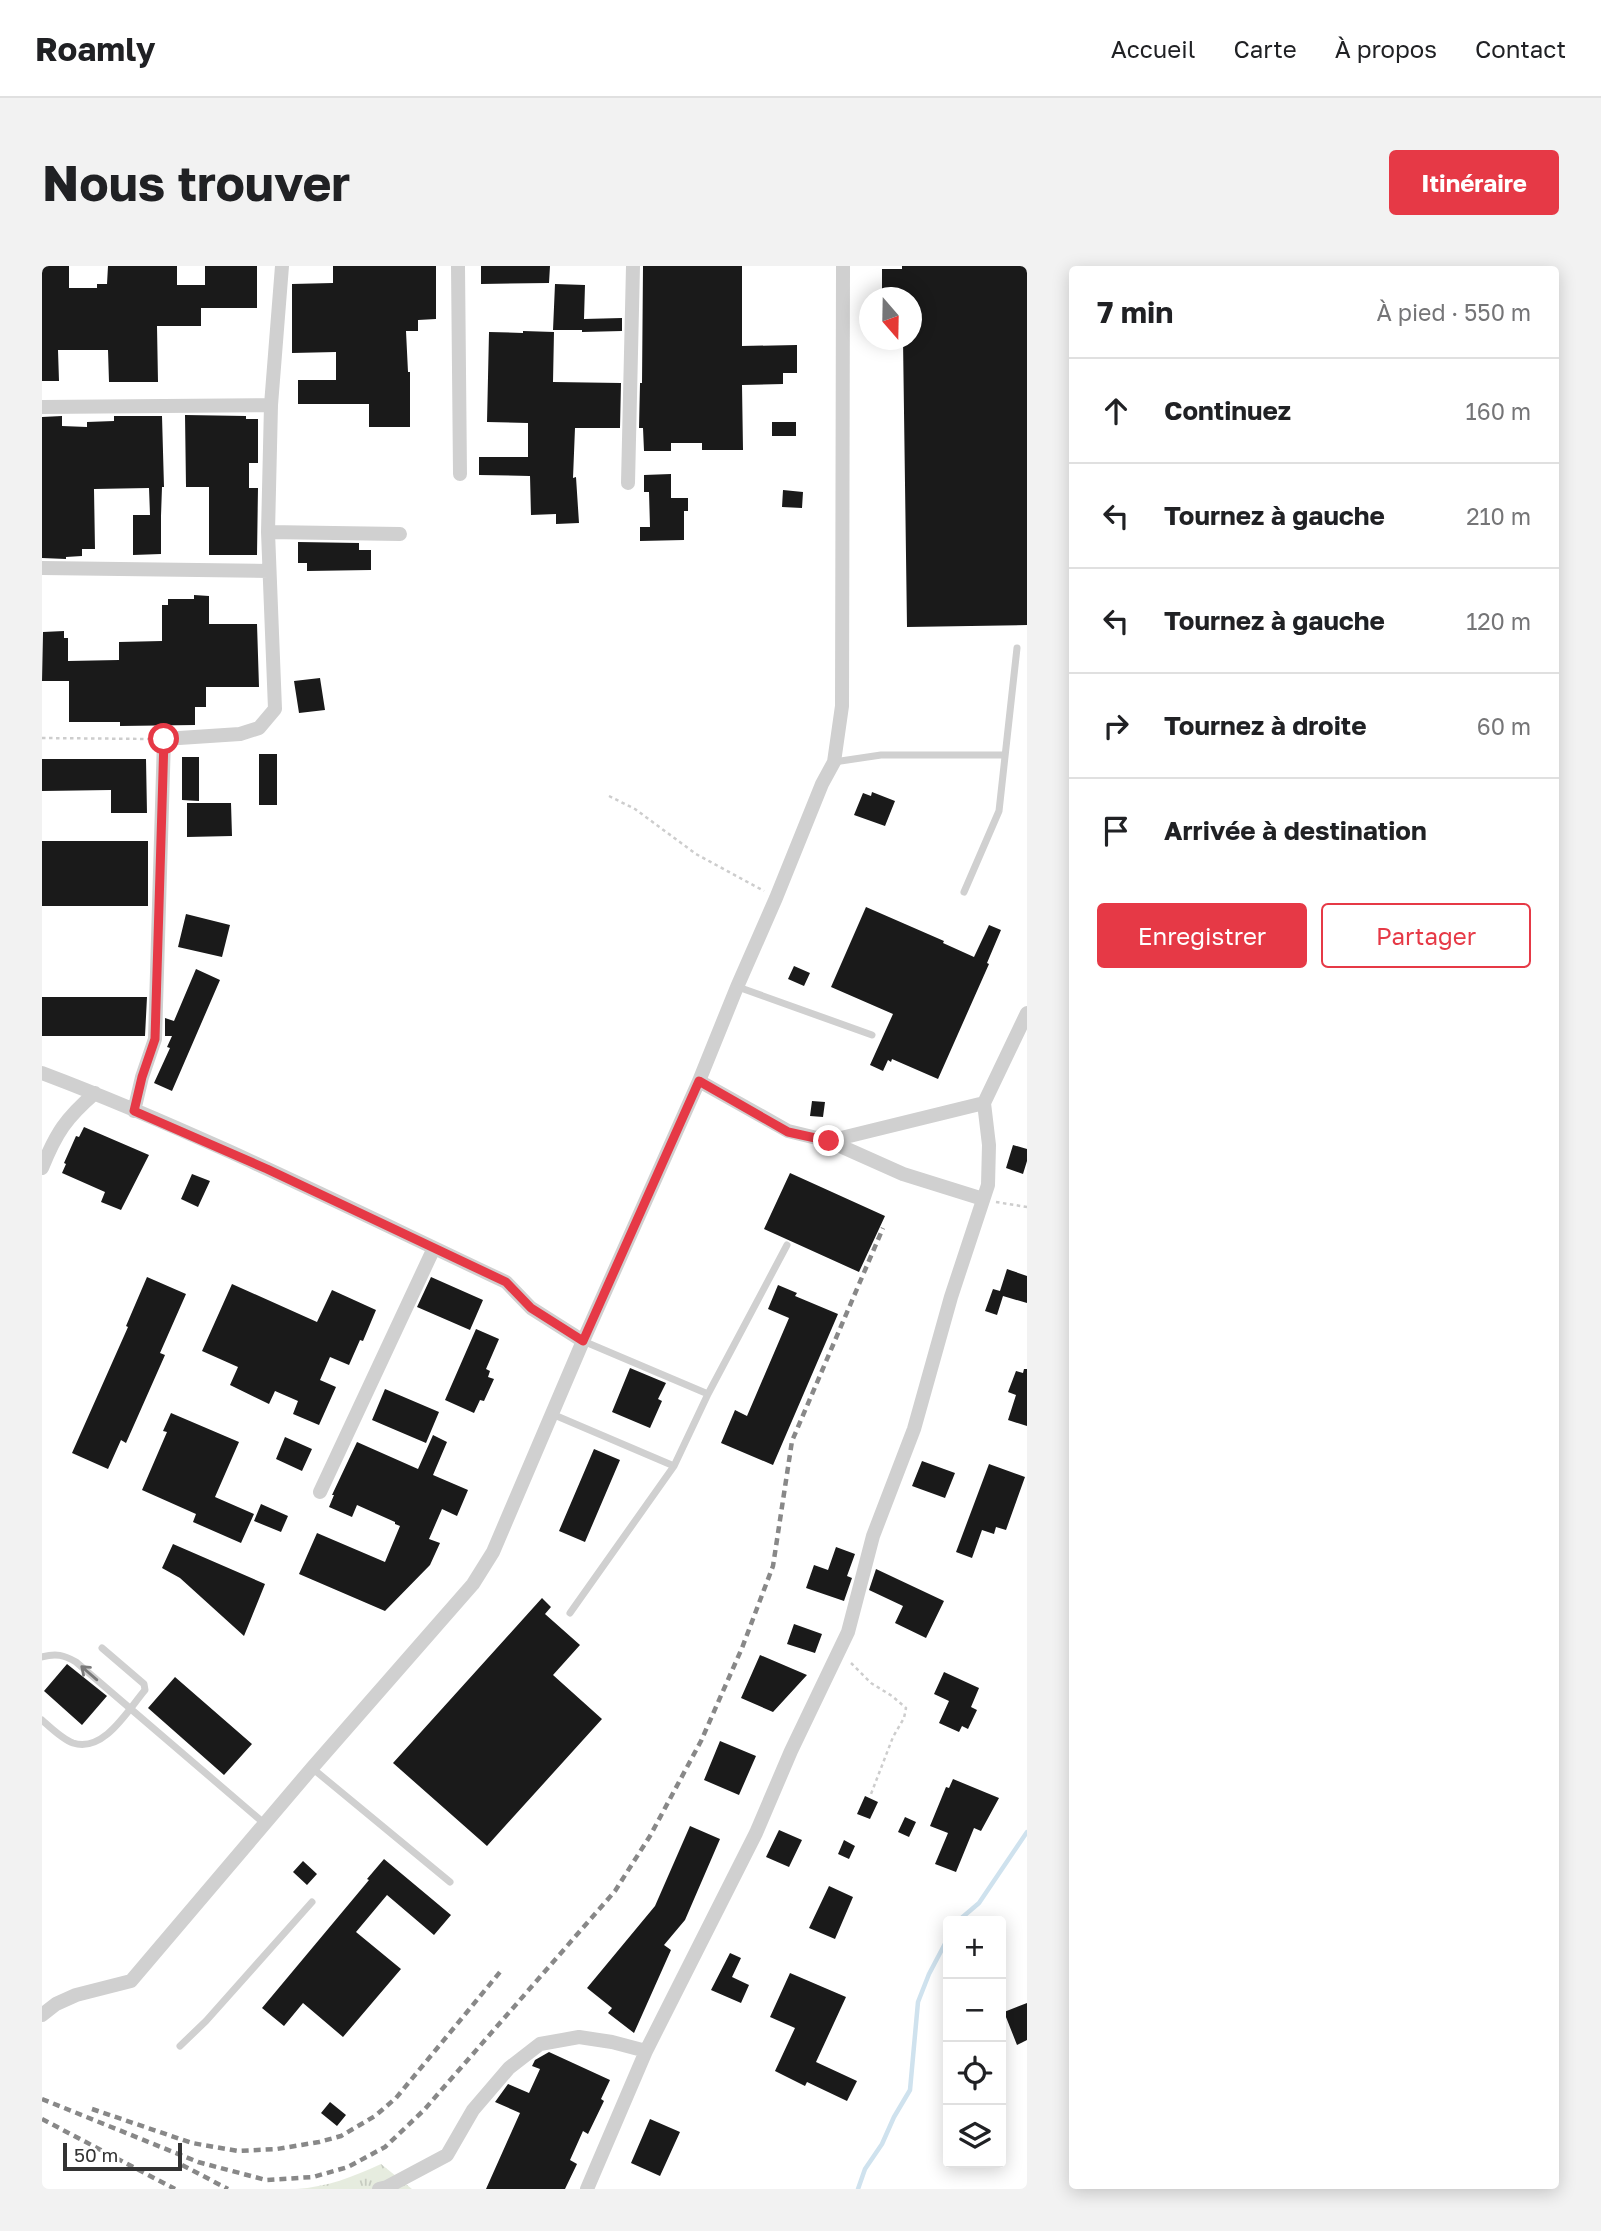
<!DOCTYPE html>
<html lang="fr">
<meta charset="utf-8">
<style>
:root{--surface:#fff;--page:#f2f2f2;--text:#202124;--muted:#757577;--line:#e0e0e0;--accent:#e63946}
body{margin:0;font-family:"Golos Text",sans-serif;background:var(--page);color:var(--text)}
.controls{position:absolute;right:21px;bottom:21px;display:grid;overflow:hidden;border-radius:7px;box-shadow:0 4px 18px #0003}
.controls button{width:63px;height:63px;display:grid;place-items:center;padding:0;border:0;border-bottom:2px solid var(--line);background:var(--surface);color:var(--text);font:35px sans-serif}
.compass{position:absolute;left:817px;top:21px;width:63px;height:63px;border-radius:50%;background:var(--surface);box-shadow:0 4px 18px #0003;rotate:160deg}
.scale{position:absolute;left:21px;bottom:18px;width:119px;box-sizing:border-box;padding-left:7px;border:4px solid #333;border-top:0;font-size:19px;line-height:24px;white-space:nowrap;color:#333;-webkit-text-stroke:5px #fff;paint-order:stroke}
.stop{position:absolute;width:21px;height:21px;margin:-16px;border:5px solid #e63946;border-radius:50%;background:#fff}
.stop.end{background:#e63946;border-color:#fff;box-shadow:0 2px 7px #0008}
.list{margin:0;padding:0;list-style:none}
h2{display:flex;justify-content:space-between;align-items:center;height:91px;margin:0;padding:0 28px;font-size:30px}
h2 small{font-size:23px;font-weight:400;color:var(--muted)}
.list li{display:grid;grid-template-columns:46px 1fr auto;gap:21px;align-items:center;box-sizing:border-box;height:105px;padding:0 28px;border-top:2px solid var(--line)}
.list b{display:block;font-size:26px;white-space:nowrap}
.list em{font-size:23px;font-style:normal;color:var(--muted)}
.actions{display:flex;gap:14px;padding:21px 28px}
.actions a{flex:1;padding:16px 0;border:2px solid var(--accent);border-radius:7px;text-align:center;font-size:24px;color:var(--accent)}
.actions .main{background:var(--accent);color:#fff}
.icon{flex:none;width:38px;height:38px;fill:none;stroke:currentColor;stroke-width:2;stroke-linecap:round;stroke-linejoin:round}
.map{position:relative;flex:none;width:985px;height:1923px;overflow:hidden;border-radius:7px}
header{display:flex;align-items:center;gap:42px;box-sizing:border-box;height:98px;padding:0 35px;background:var(--surface);border-bottom:2px solid var(--line)}
header strong{font-size:33px}
nav{display:flex;gap:38px;margin-inline-start:auto;font-size:24px}
.intro{display:flex;align-items:center;justify-content:space-between;box-sizing:border-box;height:168px;padding:0 42px}
h1{margin:0;font-size:49px}
.button{padding:18px 32px;border-radius:7px;background:var(--accent);color:#fff;font-size:24px;font-weight:700}
main{display:flex;gap:42px;padding:0 42px}
aside{flex:1;background:var(--surface);border-radius:7px;box-shadow:0 4px 18px #0003}
.map>svg:first-child{display:block}
.grass{fill:url(#grass-tufts)}
.lines{fill:none;stroke-linecap:round;stroke-linejoin:round}
.stream{stroke:#cfe2ee;stroke-width:4.5}
.building{fill:#1a1a1a}
.path{stroke:#cdcdcd;stroke-width:2.5;stroke-dasharray:3.5 3.5;stroke-linecap:butt}
.service{stroke:#d0d0d0;stroke-width:7}
.minor{stroke:#d0d0d0;stroke-width:14}
.rail{stroke:#888;stroke-width:4.5;stroke-dasharray:7 5;stroke-linecap:butt}
.oneway{stroke:#7a7a7a}
.route{stroke:#e63946;stroke-width:9}
</style>
<header>
<strong>Roamly</strong>
<nav><a>Accueil</a><a>Carte</a><a>À propos</a><a>Contact</a></nav>
</header>
<div class="intro"><h1>Nous trouver</h1><a class="button">Itinéraire</a></div>
<main>
<div class="map">
<svg width="985" height="1923" viewBox="0 0 985 1923">
<defs>
<pattern id="grass-tufts" width="24" height="20" patternUnits="userSpaceOnUse" patternTransform="scale(1.75)"><rect width="24" height="20" fill="#e6ecdf"/><path d="M3 7l-1-3M5 7V3M7 7l1-3M15 17l-1-3M17 17v-4M19 17l1-3" fill="none" stroke="#c6cbc0"/></pattern>
</defs>
<rect width="100%" height="100%" fill="#fff"/>
<path class="grass" d="M339,1898l31,25h-116c31,-2 57,-12 85,-25z"/>
<g class="lines">
<path class="stream" d="M916,1655l21,-18 48,-71
M816,1923l7,-20 17,-25 12,-27 16,-27 8,-88 11,-28 19,-36"/>
</g>
<path class="building" d="M0,0h27v22h28v-4h10l1,-18h69v19h28v-19h52v42h-56v18h-44l1,56h-49l-1,-32h-50l1,31h-17z
M291,0h103v53l-18,1v11h-12l2,41h2v55h-41v-23h-71v-24h38v-28l-44,1v-69l41,-1z
M439,0h69l-1,17 -68,1z
M601,0h99v80l55,-1v28h-14v11l-41,1 1,65h-41v-7h-31v8h-27l-1,-23h-4l1,-45h2z
M860,0h125v359l-120,2 -4,-287h9v-42h-30v-29h20z
M513,18l30,1 -1,34 38,-1v13l-40,1v-2h-29z
M481,65l31,1 -1,50 68,1 -1,45h-45l-2,50 3,-1 3,46 -23,1v-10l-25,1 -1,-39 -51,-1v-18h49v-34l-41,-1 2,-90 34,1z
M143,149l61,1v3h12v44h-9v25h9l-1,67h-48v-68h-23z
M20,150v10l25,1v-5l27,-1v-5h48l2,71h-2l-1,29v38l-28,1v-40h17l-1,-27 -55,1 1,60h-13v7l-16,1v2l-24,-1v-141z
M730,156h24v14h-24z
M629,208v24h17v13h-4v29l-44,1v-14h10l-1,-35h-5v-17z
M741,224l20,2 -1,16 -20,-1z
M256,276l61,1v7h12v20l-64,1v-8h-9z
M152,329l15,1v28h48l2,63h-53v20h-11v18l-75,1v-4h-51v-41h-27l1,-49 21,-1v7h4v23l51,-1v-18l43,-1v-36h6v-6h26z
M278,412l5,32 -26,3 -5,-32z
M217,488h18v51h-18z
M140,491h17v44l-17,-1z
M0,493h104l1,54h-36v-23l-69,1z
M830,526l23,9 -10,25 -31,-11 9,-22 8,3z
M145,537h44l1,33 -45,1z
M0,575h106v65h-106z
M824,641l78,34 -1,2 31,14 15,-32 12,5 -14,33 2,1 -51,115 -46,-20 -1,3 -3,-2 -5,11 -13,-6 23,-51 -62,-27z
M144,648l44,11 -8,32 -44,-10z
M752,700l16,7 -6,13 -16,-7z
M154,703l24,11 -48,111 -18,-8 16,-35 -3,-1 5,-11h-7v-18l9,3z
M0,731h105l-2,39h-103z
M770,835l13,1 -2,15 -13,-1z
M42,861l65,28 -28,55 -20,-8 4,-10 -43,-19 4,-9 -2,-1 12,-27 3,1z
M971,879l14,4v12l-4,13 -17,-6z
M748,907l95,43 -26,56 -95,-43z
M150,908l18,7 -12,26 -17,-8z
M965,1003l20,7v27l-24,-7 -6,19 -12,-4 8,-22 7,2z
M105,1011l39,17 -26,59 5,2 -39,88 -5,-3 -13,29 -36,-16 56,-126 -2,-1z
M389,1011l52,23 -13,30 -53,-23z
M190,1018l85,38 15,-32 44,20 -13,31 -3,-1 -11,25 -19,-8 -10,23 16,7 -17,38 -26,-11 5,-13 -23,-10 -6,13 -39,-19 8,-18 -36,-16z
M736,1019l19,8 -2,3 43,18 -65,151 -52,-22 14,-33 12,6 42,-98 -21,-9z
M434,1063l23,10 -13,30 4,2 -2,6 6,2 -10,22 -4,-1 -6,13 -29,-13z
M588,1102l36,15 -8,16 4,2 -12,27 -38,-16z
M982,1103h3v57l-19,-6 8,-25 -8,-3 8,-21 7,2z
M343,1123l54,23 -13,31 -54,-23z
M129,1147l68,29 -24,55 39,17 -13,29 -48,-21 3,-8 -54,-24 25,-58 -4,-1z
M391,1169l14,7 -14,33 35,15 -11,26 -15,-7 -13,30 11,4 -10,22 -45,46 -86,-37 18,-41 68,29 15,-36 -5,-2v-2l-38,-17 -5,12 -23,-10 5,-12h-2l25,-53 61,27z
M243,1171l27,12 -10,22 -26,-12z
M552,1183l26,11 -35,82 -26,-11z
M880,1195l33,12 -10,25 -33,-12z
M947,1198l36,13 -19,53 -10,-3 -2,7 -12,-4 -10,28 -16,-6z
M219,1238l27,12 -7,16 -27,-11z
M131,1278l92,40 -21,52 -64,-58 -18,-10z
M794,1281l19,7 -8,22 5,2 -8,23 -38,-13 8,-23 14,5z
M834,1303l68,32 -18,37 -31,-15 8,-17 -34,-16z
M500,1332l9,9 -6,7 35,31 -27,30 49,44 -115,127 -94,-83z
M752,1358l28,10 -7,19 -28,-9z
M718,1389l47,20 -34,37 -32,-14z
M25,1398l40,32 -25,29 -38,-34z
M902,1406l35,16 -8,19 6,3 -9,19 -6,-3 -3,6 -20,-9 10,-22 -15,-7z
M133,1411l77,67 -28,31 -76,-67z
M678,1475l36,15 -17,39 -35,-15z
M911,1513l46,19 -18,33 -7,-3 -18,44 -21,-8 13,-31 -18,-7 16,-39 3,1z
M823,1530l13,6 -8,17 -13,-5z
M863,1551l11,5 -7,15 -11,-5z
M648,1560l30,13 -35,81 -21,25 7,5 -37,83 -26,-20 4,-5 -25,-20 68,-82z
M737,1564l23,10 -13,27 -23,-10z
M802,1574l11,6 -6,13 -11,-5z
M342,1593l67,56 -17,20 -47,-40 -31,37 45,37 -58,68 -40,-34 -19,23 -22,-18 107,-128 -2,-1z
M261,1595l14,13 -10,11 -14,-13z
M787,1620l24,11 -18,42 -26,-11z
M688,1687l11,5 -9,19 17,8 -8,18 -30,-13z
M748,1707l56,24 -30,65 41,19 -10,20 -40,-19 -2,4 -30,-15 20,-43 -25,-11z
M985,1737v37l-10,5 -13,-33z
M507,1786l61,28 -9,19 3,2 -16,33 -5,-3 -13,29 7,4 -12,25h-79l34,-76 -25,-11 13,-18 21,9 11,-24 -8,-3 3,-6z
M288,1836l16,13 -9,11 -16,-13z
M608,1853l30,13 -20,44 -29,-13z"/>
<g class="lines">
<path class="path" d="M0,472l108,1
M567,530l26,13 61,45 68,37
M954,936l31,5
M809,1397l20,20 21,13 14,12 -2,10 -11,19 -22,57"/>
<path class="service" d="M792,496l47,-7h124
M922,626l35,-81 18,-163
M696,721l134,48
M541,1075l125,53
M510,1148l122,52
M528,1347l104,-147 34,-72 79,-149
M0,1391c14,-4 22,-2 34,5l189,162
M0,1454c9,8 20,19 31,23 31,10 55,-33 72,-53l-1,-6 -42,-36
M270,1502l138,114
M138,1780l26,-25 106,-119"/>
<path class="minor" d="M416,0l2,208
M0,141l229,-2
M586,217l5,-217
M226,266l132,2
M0,302l227,3
M0,807c159,60 311,137 464,209l25,26 52,33
M657,815l89,50 41,10 74,33 80,25
M92,845l8,-34 13,-38 9,-300 76,-5 19,-6 16,-19 -7,-177 3,-127 11,-139
M787,875l155,-38
M0,902c14,-35 24,-50 53,-75
M278,1226l114,-244
M0,1749l14,-11 20,-9 55,-14 181,-213 161,-184 20,-32 90,-211 116,-260 38,-94 39,-89 46,-114 12,-22 8,-56 1,-440
M337,1923l8,-2 60,-32 26,-45 36,-42 31,-24 39,-7 33,5 34,9
M545,1923l59,-138 110,-218 35,-82 57,-119 25,-96 41,-107 37,-132 37,-112 1,-40 -5,-42 43,-90"/>
<path class="rail" d="M0,1833l156,63 68,18 47,-3 35,-10 37,-20 39,-37 191,-219 35,-55 51,-95 41,-93 31,-82 19,-125 91,-213
M50,1843l100,34 46,8 39,-2 42,-7 22,-6 34,-20 21,-18 104,-126
M0,1853l133,70
M140,1899l46,24"/>
</g>
<defs><path id="oneway-shaft" d="M-6 0H5M1.5-3L5.5 0L1.5 3" fill="none" stroke-width="1.6" stroke-linecap="round" stroke-linejoin="round" transform="scale(1.75)"/></defs>
<use class="oneway" href="#oneway-shaft" transform="translate(47 1407) rotate(-139)"/>
<g class="lines">
<path class="route" d="M122,473l-9,300 -13,38 -8,34 133,58 239,113 25,26 52,33 116,-260 89,51 41,9"/>
</g>
</svg>
<div class="controls">
<button>+</button>
<button>−</button>
<button><svg class="icon" aria-label="locate" viewBox="0 0 24 24"><circle cx="12" cy="12" r="6"/><path d="M12 2v4M12 18v4M2 12h4M18 12h4"/></svg></button>
<button><svg class="icon" aria-label="layers" viewBox="0 0 24 24"><path d="M12 4l9 5-9 5-9-5zM3 14l9 5 9-5"/></svg></button>
</div>
<svg class="compass" viewBox="-18 -18 36 36"><path d="M0-13l5 13h-10z" fill="#e53935"/><path d="M0 13l5-13h-10z" fill="#757577"/></svg>
<div class="scale">50 m</div>
<div class="stop" style="left:122px;top:473px"></div>
<div class="stop end" style="left:787px;top:875px"></div>
</div>
<aside>
<h2>7 min<small>À pied · 550 m</small></h2>
<ul class="list">
<li><svg class="icon" aria-label="ahead" viewBox="0 0 24 24"><path d="M12 20V5M6 11l6-6 6 6"/></svg><div><b>Continuez</b></div><em>160 m</em></li>
<li><svg class="icon" aria-label="left" viewBox="0 0 24 24"><path d="M17 20v-9H6M10 6l-5 5 5 5"/></svg><div><b>Tournez à gauche</b></div><em>210 m</em></li>
<li><svg class="icon" aria-label="left" viewBox="0 0 24 24"><path d="M17 20v-9H6M10 6l-5 5 5 5"/></svg><div><b>Tournez à gauche</b></div><em>120 m</em></li>
<li><svg class="icon" aria-label="right" viewBox="0 0 24 24"><path d="M7 20v-9h11M14 6l5 5-5 5"/></svg><div><b>Tournez à droite</b></div><em>60 m</em></li>
<li><svg class="icon" aria-label="arrive" viewBox="0 0 24 24"><path d="M6 21V4h12l-3 4 3 4H6"/></svg><div><b>Arrivée à destination</b></div></li>
</ul>
<div class="actions"><a class="main">Enregistrer</a><a>Partager</a></div>
</aside>
</main>
